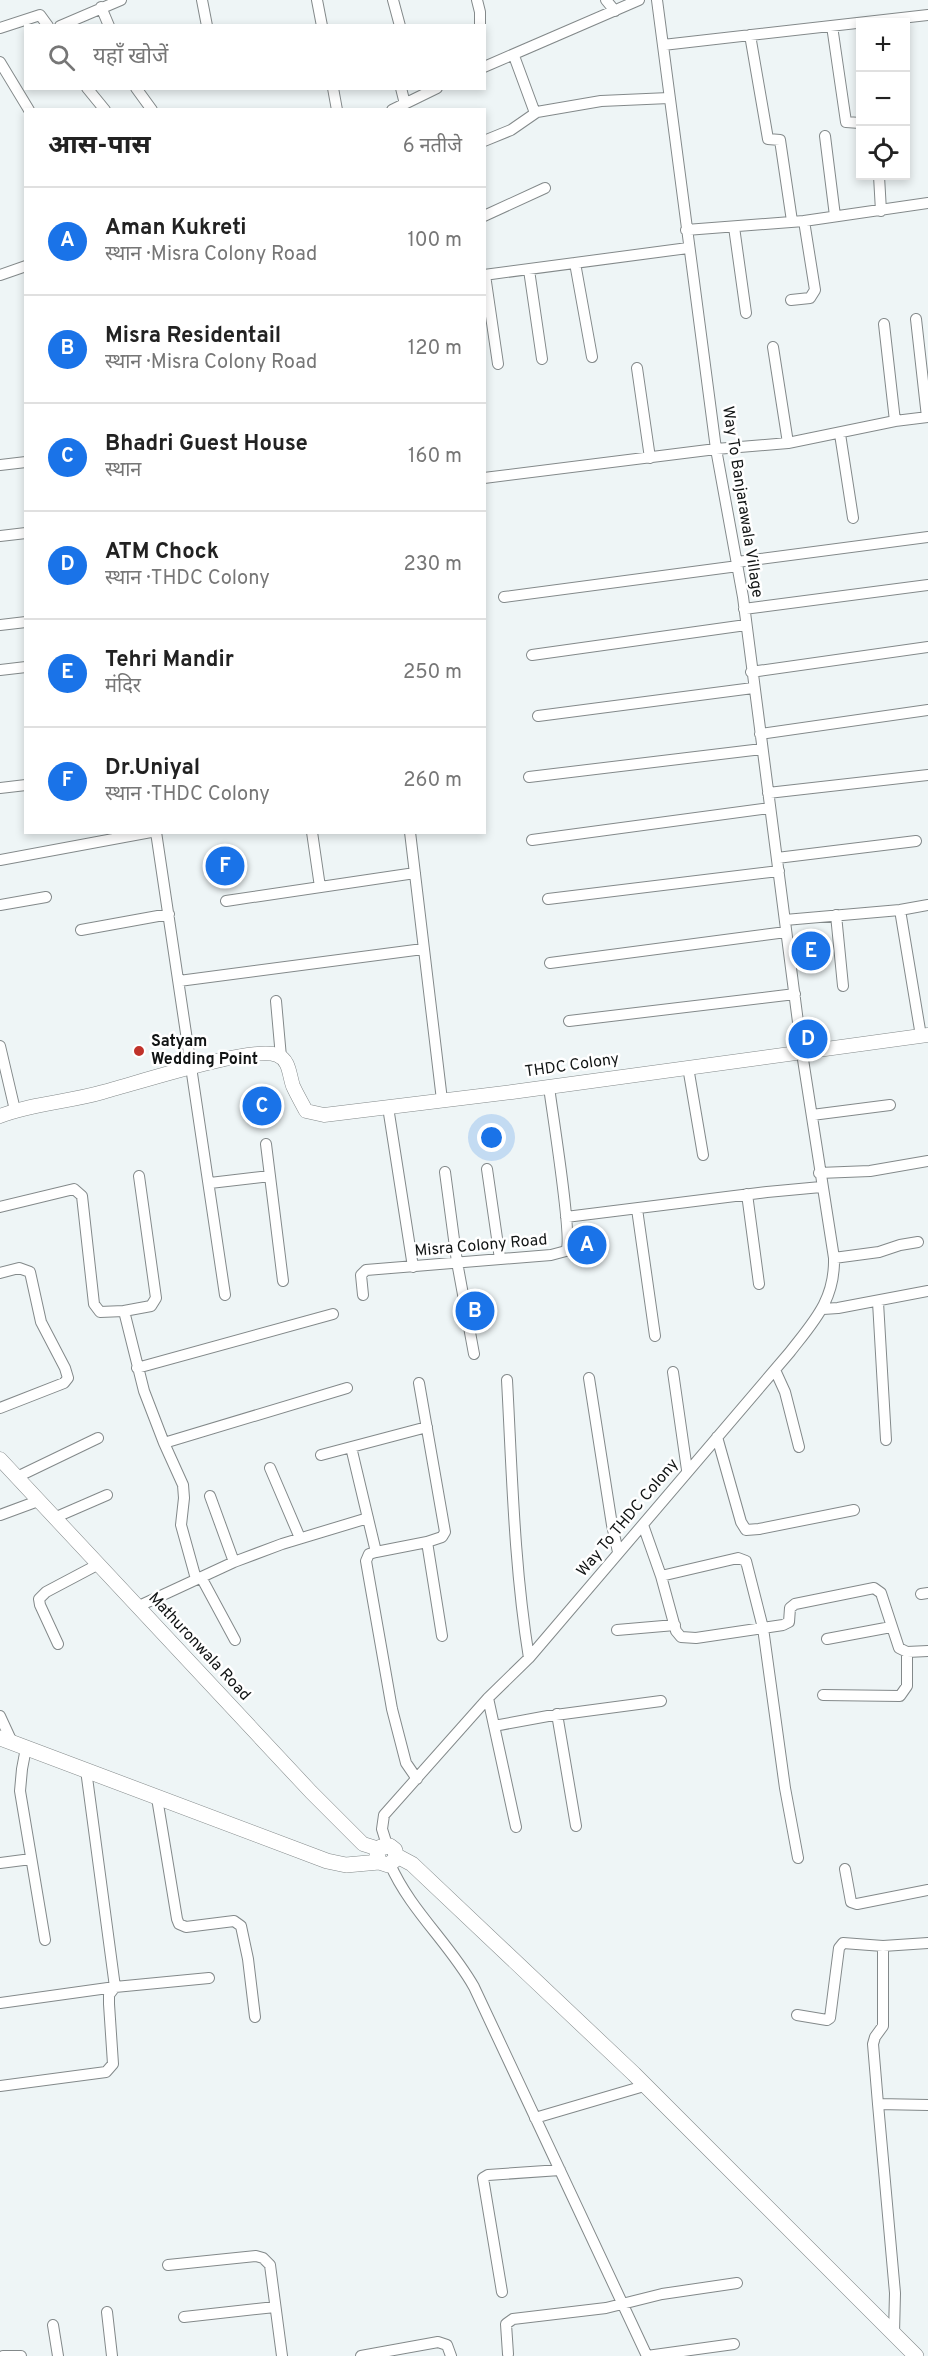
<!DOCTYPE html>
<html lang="hi">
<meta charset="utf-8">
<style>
:root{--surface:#fff;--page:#f6f6f6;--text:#222;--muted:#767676;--line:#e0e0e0;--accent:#1a73e8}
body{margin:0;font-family:Overpass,"Noto Sans Devanagari",sans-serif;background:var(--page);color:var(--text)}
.controls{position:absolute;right:18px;top:18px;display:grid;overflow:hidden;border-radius:0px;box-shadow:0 3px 9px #0003}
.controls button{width:54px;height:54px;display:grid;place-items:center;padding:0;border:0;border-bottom:2px solid var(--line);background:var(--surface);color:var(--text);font:30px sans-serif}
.you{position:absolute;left:492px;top:1138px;width:21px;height:21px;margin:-15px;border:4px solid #fff;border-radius:50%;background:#1a73e8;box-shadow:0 0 0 9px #1a73e833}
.badge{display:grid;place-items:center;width:39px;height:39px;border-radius:50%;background:var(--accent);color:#fff;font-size:20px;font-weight:700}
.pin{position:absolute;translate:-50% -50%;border:3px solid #fff;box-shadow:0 2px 6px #0006}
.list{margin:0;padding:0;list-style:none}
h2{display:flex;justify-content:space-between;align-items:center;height:78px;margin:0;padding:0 24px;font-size:26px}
h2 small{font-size:20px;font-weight:400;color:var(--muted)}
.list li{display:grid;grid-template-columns:39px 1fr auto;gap:18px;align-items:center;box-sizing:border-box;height:108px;padding:0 24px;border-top:2px solid var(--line)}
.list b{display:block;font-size:22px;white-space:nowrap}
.list p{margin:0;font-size:20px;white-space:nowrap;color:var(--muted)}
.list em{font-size:20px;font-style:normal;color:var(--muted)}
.icon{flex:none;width:33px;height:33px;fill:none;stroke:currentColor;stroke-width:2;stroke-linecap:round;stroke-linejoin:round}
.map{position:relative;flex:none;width:928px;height:2356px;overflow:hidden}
.search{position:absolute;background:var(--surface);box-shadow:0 3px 9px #0003;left:24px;top:24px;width:462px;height:66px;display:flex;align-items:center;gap:15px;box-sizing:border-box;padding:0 21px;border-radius:0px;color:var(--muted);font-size:22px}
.panel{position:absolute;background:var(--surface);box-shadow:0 3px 9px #0003;left:24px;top:108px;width:462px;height:726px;border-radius:0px}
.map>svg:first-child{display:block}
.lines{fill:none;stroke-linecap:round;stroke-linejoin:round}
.minor-casing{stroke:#83898a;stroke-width:12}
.tertiary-casing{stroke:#83898a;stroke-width:15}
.secondary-casing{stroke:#83898a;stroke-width:16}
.minor{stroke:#fff;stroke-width:10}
.tertiary{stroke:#fff;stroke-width:14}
.secondary{stroke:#fff;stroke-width:15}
.poi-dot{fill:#c0322a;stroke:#fff;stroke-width:2}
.labels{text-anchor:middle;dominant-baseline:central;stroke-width:5;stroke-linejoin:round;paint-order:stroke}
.street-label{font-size:16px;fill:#111414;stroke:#fff}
.poi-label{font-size:16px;font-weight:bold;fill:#111414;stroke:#fff;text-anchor:start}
</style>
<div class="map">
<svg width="928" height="2356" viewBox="0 0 928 2356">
<rect width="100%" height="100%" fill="#eef5f6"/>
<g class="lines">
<g class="minor-casing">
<path id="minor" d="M202,0l5,26
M317,0l5,26
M393,0l7,26
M477,0l3,12v14
M606,0l9,11
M101,7l8,19
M60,26l61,-26
M832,26l14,96 14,1
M0,28l40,-13 8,11
M750,35l18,104 12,1 12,81
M663,45l265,-30
M514,56l21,57
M0,62l29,48
M484,67l155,-67
M87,88l18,22
M136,88l16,22
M333,88l4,22
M401,88l4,16
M392,110l45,-22
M825,136l10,80
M484,141l27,-11 26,-18 64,-11 68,-3
M879,176l2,35
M484,216l61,-28
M734,227l12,86
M686,230l118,-9 124,-18
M575,263l17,94
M529,270l13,89
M0,275l26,-9
M484,275l204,-27
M485,275l13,89
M791,300l19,-2 5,-8 -11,-69
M916,319l11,98
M884,324l11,97
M773,347l15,96
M637,368l13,90
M840,434l13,84
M0,465l26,-3
M484,478l232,-29 72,-6 107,-22 33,-4
M0,536l26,-3
M737,562l191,-25
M504,597l234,-31
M744,609l184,-24
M0,625l26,-3
M532,655l214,-30
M0,670l26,-3
M751,672l177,-25
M538,716l215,-28
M760,734l168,-24
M529,777l233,-28
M0,788l26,-3
M768,793l160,-18
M156,832l69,463
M312,832l8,55
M410,832l32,268
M532,840l238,-32
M777,858l139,-17
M0,860l151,-28
M548,899l231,-28
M226,901l189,-28
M0,905l46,-8
M900,910l21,126
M836,915l7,71
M785,920l115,-10 28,-5
M81,930l88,-16
M550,963l236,-31
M179,981l244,-32
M276,1001l5,56
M569,1021l226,-27
M0,1046l15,64
M688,1067l15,88
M388,1107l25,160
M812,1115l78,-10
M266,1144l17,137
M487,1169l13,90
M445,1172l12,90 17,92
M819,1173l51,-2 58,-10
M210,1183l60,-7
M747,1194l12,90
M0,1207l74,-18 8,7 12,108 6,8 24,-1 20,80 20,52 19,42 1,13 -3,27 15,54
M637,1209l18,127
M566,1217l201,-25 54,-5
M834,1258l45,-6 21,-7 18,-3
M0,1273l19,-5 11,4 11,50 24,46 3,10 -4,5 -64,25
M363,1295l-2,-20 5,-5 185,-15 15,-4c7,-12 -14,-140 -17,-164
M878,1302l8,138
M823,1309l15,-1 90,-17
M124,1311l27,-5 5,-8 -17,-122
M137,1368l196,-54
M775,1370l10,22 14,55
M673,1372l14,98
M589,1378l23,147 6,27
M507,1380c5,92 7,186 22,278
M419,1383l26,149 -3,5 -15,5
M717,1437l24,85 5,8 13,-1 95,-19
M164,1443l183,-55
M351,1447l25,105 -7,2 -3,7 26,148 14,54 11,16
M321,1455l106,-28
M270,1468l30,70
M17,1477l81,-39
M210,1496l24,66
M0,1515l38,-14
M54,1518l53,-23
M643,1525l18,51 15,55 5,6 15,1 87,-13 6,-3 1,-14 5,-4 79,-16 7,5 18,55 8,4 21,-1
M376,1552l51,-10 15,94
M661,1576l77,-18 8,3 17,67 22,160 13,70
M201,1577l34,63
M921,1594l7,-1
M139,1606l95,-44 48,-18 86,-26
M617,1630l58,-5
M827,1639l64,-12
M58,1644l-18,-39 -1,-6 7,-7 51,-27
M823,1695l77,1 7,-10v-34
M488,1698l28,129
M557,1714l19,112
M0,1716l12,26
M494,1726l54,-10 113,-15
M26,1748l-4,21 -2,22 25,149
M157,1798l20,121 2,5 7,3 48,-6 7,5 7,33 7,58
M387,1845l-5,-16 2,-14 104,-117 41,-40 261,-306c24,-31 45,-52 44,-94l-32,-205 -59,-456 -27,-148 -59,-449
M0,1863l31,-4
M390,1864c20,46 60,80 84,123l173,369
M845,1869l6,33 6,2 71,-14
M0,2003l115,-16 94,-9
M797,2015l30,5 3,-2 9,-70 4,-5 40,3 45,-3
M0,2086l106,-14 7,-8 -4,-60v-9l6,-8 -29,-217
M878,2104l-5,-60 2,-7 8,-11v-80
M535,2118l109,-32
M168,2265l88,-9 7,2 7,7 12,91
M502,2292l-19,-114 5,-3 72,-5
M107,2312l5,44
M184,2317l91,-10
M53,2325l5,31
M894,2333l1,-40 -17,-189 50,1
M508,2354l-2,-30 7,-5 93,-11 56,-14 75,-11
M3,2356h18
M361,2356l77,-14 9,3 4,11
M647,2356l87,-12"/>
</g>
<g class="tertiary-casing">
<path id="tertiary" d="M0,1116c33,-13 69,-14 103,-24 31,-8 150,-47 174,-37 13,5 12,20 16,31 4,9 9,17 13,25l18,4 188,-23 416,-57
M0,1459l311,333 52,52 16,5"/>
</g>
<g class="secondary-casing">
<path id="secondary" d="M0,1738l327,123 19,4 33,-3 9,3 8,-6 -1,-9 -5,-4 -9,1 -4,8 2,7
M397,1856l15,8 222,210 282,282"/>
</g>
<use href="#minor" class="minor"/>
<use href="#tertiary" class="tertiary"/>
<use href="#secondary" class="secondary"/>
</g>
<circle class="poi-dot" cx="139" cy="1051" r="6"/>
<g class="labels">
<g class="street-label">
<text transform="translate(742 502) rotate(81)">Way To Banjarawala Village</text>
<text transform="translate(572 1066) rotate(-8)">THDC Colony</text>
<text transform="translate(481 1246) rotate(-5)">Misra Colony Road</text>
<text transform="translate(628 1518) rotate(-50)">Way To THDC Colony</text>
<text transform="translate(199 1647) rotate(47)">Mathuronwala Road</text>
</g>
<g class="poi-label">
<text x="151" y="1042">Satyam<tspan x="151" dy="18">Wedding Point</tspan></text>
</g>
</g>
</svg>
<div class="controls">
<button>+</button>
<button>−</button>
<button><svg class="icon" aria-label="locate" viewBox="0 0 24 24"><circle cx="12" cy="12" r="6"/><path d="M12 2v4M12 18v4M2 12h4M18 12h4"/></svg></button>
</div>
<div class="you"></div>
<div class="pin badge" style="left:587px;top:1245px">A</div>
<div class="pin badge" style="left:475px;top:1311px">B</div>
<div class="pin badge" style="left:262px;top:1106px">C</div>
<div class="pin badge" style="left:808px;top:1039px">D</div>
<div class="pin badge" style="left:811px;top:951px">E</div>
<div class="pin badge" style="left:225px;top:866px">F</div>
<div class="search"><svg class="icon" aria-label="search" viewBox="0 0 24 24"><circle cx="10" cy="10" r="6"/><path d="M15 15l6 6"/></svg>यहाँ खोजें</div>
<section class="panel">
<h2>आस-पास<small>6 नतीजे</small></h2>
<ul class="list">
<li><span class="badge">A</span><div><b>Aman Kukreti</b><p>स्थान · Misra Colony Road</p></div><em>100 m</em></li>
<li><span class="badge">B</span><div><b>Misra Residentail</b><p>स्थान · Misra Colony Road</p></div><em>120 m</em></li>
<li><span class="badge">C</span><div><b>Bhadri Guest House</b><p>स्थान</p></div><em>160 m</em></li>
<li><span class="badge">D</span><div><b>ATM Chock</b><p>स्थान · THDC Colony</p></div><em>230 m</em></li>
<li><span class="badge">E</span><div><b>Tehri Mandir</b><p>मंदिर</p></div><em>250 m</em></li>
<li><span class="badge">F</span><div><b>Dr.Uniyal</b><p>स्थान · THDC Colony</p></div><em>260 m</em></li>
</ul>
</section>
</div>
